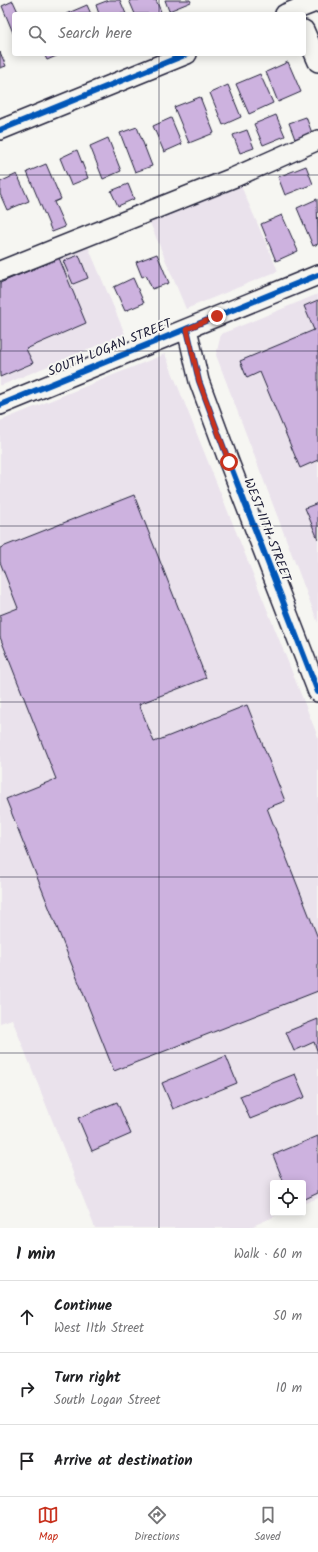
<!DOCTYPE html>
<meta charset="utf-8">
<style>
:root{--surface:#fff;--page:#f6f6f6;--text:#202124;--muted:#757577;--line:#e0e0e0;--accent:#c8321e}
body{margin:0;font-family:Kalam,sans-serif;background:var(--page);color:var(--text)}
.controls{position:absolute;right:12px;bottom:12px;display:grid;overflow:hidden;border-radius:4px;box-shadow:0 2px 10px #0003}
.controls button{width:36px;height:36px;display:grid;place-items:center;padding:0;border:0;border-bottom:1px solid var(--line);background:var(--surface);color:var(--text);font:20px sans-serif}
.stop{position:absolute;width:12px;height:12px;margin:-9px;border:3px solid #c8321e;border-radius:50%;background:#fff}
.stop.end{background:#c8321e;border-color:#fff;box-shadow:0 1px 4px #0008}
.list{margin:0;padding:0;list-style:none}
h2{display:flex;justify-content:space-between;align-items:center;height:52px;margin:0;padding:0 16px;font-size:17px}
h2 small{font-size:13px;font-weight:400;color:var(--muted)}
.list li{display:grid;grid-template-columns:26px 1fr auto;gap:12px;align-items:center;box-sizing:border-box;height:72px;padding:0 16px;border-top:1px solid var(--line)}
.list b{display:block;font-size:15px;white-space:nowrap}
.list p{margin:0;font-size:13px;white-space:nowrap;color:var(--muted)}
.list em{font-size:13px;font-style:normal;color:var(--muted)}
.icon{flex:none;width:22px;height:22px;fill:none;stroke:currentColor;stroke-width:2;stroke-linecap:round;stroke-linejoin:round}
.map{position:relative;flex:none;width:318px;height:1228px;overflow:hidden}
.search{position:absolute;background:var(--surface);box-shadow:0 2px 10px #0003;left:12px;right:12px;top:12px;height:44px;display:flex;align-items:center;gap:10px;box-sizing:border-box;padding:0 14px;border-radius:4px;color:var(--muted);font-size:15px}
.sheet{height:268px;background:var(--surface)}
nav{display:flex;justify-content:space-around;align-items:center;box-sizing:border-box;height:56px;border-top:1px solid var(--line);background:var(--surface);font-size:11px;color:var(--muted)}
nav a{display:grid;justify-items:center;gap:2px}
nav .on{color:var(--accent)}
.map>svg:first-child{display:block}
.built{fill:#eae2ec}
.building{fill:#cdb2df;stroke:#22223b}
.lines{fill:none;stroke-linecap:round;stroke-linejoin:round}
.minor-casing{stroke:#22223b;stroke-width:22}
.minor{stroke:#f6f6f2;stroke-width:19}
.cycleway-casing{stroke:#f6f6f2;stroke-width:8}
.cycleway{stroke:#0057b8;stroke-width:6}
.route{stroke:#c8321e;stroke-width:5}
.grid{fill:none;stroke:#22223b;stroke-width:1;stroke-opacity:0.55}
.labels{text-anchor:middle;dominant-baseline:central;stroke-width:4;stroke-linejoin:round;paint-order:stroke}
.street-label{font-size:13px;fill:#22223b;stroke:#f6f6f2}
</style>
<div class="map">
<svg width="318" height="1228" viewBox="0 0 318 1228">
<rect width="100%" height="100%" fill="#f6f6f2"/>
<filter id="ink" filterUnits="userSpaceOnUse"><feTurbulence type="fractalNoise" baseFrequency=".025" numOctaves="2"/><feDisplacementMap in="SourceGraphic" scale="8" xChannelSelector="R" yChannelSelector="G"/><feConvolveMatrix kernelMatrix="1 2 1 2 8 2 1 2 1" color-interpolation-filters="sRGB"/></filter>
<g filter="url(#ink)">
<path class="built" d="M238,179l40,92 -92,38 -38,-91z
M87,244l38,90 -125,52v-108z
M318,294v329l-102,-268 5,-21z
M165,354l153,383v461l-15,6v-21h-30v30h10l-35,15h-153l-83,-209 -12,4v-602z"/>
<path class="building" d="M109,0h11l6,14h-27l-3,-9z
M129,0h27l6,14h-27z
M165,0h25l1,2 -22,9z
M13,1l6,13h-5v21l-12,-29z
M87,5l4,9h-25z
M0,52l6,14 -6,2z
M44,54h17l-14,6z
M288,62l13,30 -23,10 -12,-30z
M260,74l13,29 -24,11 -13,-30z
M228,85l13,32 -18,8 -13,-32z
M200,97l14,36 -25,10 -15,-36z
M276,115l9,21 -22,9 -9,-21z
M306,117l6,16 -17,6 -6,-16z
M171,118l11,26 -18,8 -11,-26z
M137,127l15,39 -17,6 -15,-39z
M247,130l7,18 -14,5 -7,-18z
M108,138l13,33 -18,8 -13,-33z
M77,150l11,28 -17,7 -11,-27z
M46,164l15,35 -7,3 11,25 -13,5 -25,-60z
M306,166l7,18 -28,11 -7,-18z
M17,174l12,27 -22,9 -7,-16v-12z
M128,184l6,15 -16,7 -7,-15z
M317,199l1,45 -5,2 -16,-38z
M282,215l16,36 -22,10 -15,-37z
M157,254l12,29 -17,6 -6,-14 -4,2 -6,-15z
M79,255l9,23 -15,6 -10,-23z
M59,258l27,65 -60,26 7,14 -33,14v-94z
M133,278l11,25 -19,8 -11,-24z
M318,300v160l-18,8 -40,-96 -13,6 -7,-17 74,-31 -10,-24z
M134,495l72,183 -67,26 15,38 93,-37 38,96 -18,7 51,130v53l-204,80 -108,-272 50,-20 -56,-142v-22l18,-7 -18,-46v-14z
M318,503v36l-13,-31z
M318,1019v34l-4,-11 -20,9 -8,-19z
M226,1056l11,27 -64,26 -11,-26z
M295,1074l10,23 -55,22 -10,-23z
M117,1102l14,32 -39,17 -14,-33z
M318,1136v57l-15,7v-17h-19l-11,-28z"/>
<g class="lines">
<g class="minor-casing">
<path id="minor" d="M285,14l33,-13
M304,30l14,32
M0,130l187,-76
M0,271l235,-94 83,-37
M187,329l12,52 30,81 89,230
M0,405l318,-130"/>
</g>
<use href="#minor" class="minor"/>
<g class="cycleway-casing">
<path id="cycleway" d="M0,130l187,-76
M187,329l12,52 30,81 89,230
M0,405l318,-130"/>
</g>
<use href="#cycleway" class="cycleway"/>
</g>
</g>
<g class="lines" filter="url(#ink)">
<path class="route" d="M217,316l-30,13 12,52 30,81"/>
</g>
<path class="grid" d="M159,0v14M159,54v1174M0,175h318M0,351h318M0,526h318M0,702h318M0,877h318M0,1053h318"/>
<g class="labels">
<g class="street-label">
<text transform="translate(110 348) rotate(-22)">SOUTH LOGAN STREET</text>
<text transform="translate(267 530) rotate(69)">WEST 11TH STREET</text>
</g>
</g>
</svg>
<div class="controls">
<button><svg class="icon" aria-label="locate" viewBox="0 0 24 24"><circle cx="12" cy="12" r="6"/><path d="M12 2v4M12 18v4M2 12h4M18 12h4"/></svg></button>
</div>
<div class="stop" style="left:229px;top:462px"></div>
<div class="stop end" style="left:217px;top:316px"></div>
<div class="search"><svg class="icon" aria-label="search" viewBox="0 0 24 24"><circle cx="10" cy="10" r="6"/><path d="M15 15l6 6"/></svg>Search here</div>
</div>
<section class="sheet">
<h2>1 min<small>Walk · 60 m</small></h2>
<ul class="list">
<li><svg class="icon" aria-label="ahead" viewBox="0 0 24 24"><path d="M12 20V5M6 11l6-6 6 6"/></svg><div><b>Continue</b><p>West 11th Street</p></div><em>50 m</em></li>
<li><svg class="icon" aria-label="right" viewBox="0 0 24 24"><path d="M7 20v-9h11M14 6l5 5-5 5"/></svg><div><b>Turn right</b><p>South Logan Street</p></div><em>10 m</em></li>
<li><svg class="icon" aria-label="arrive" viewBox="0 0 24 24"><path d="M6 21V4h12l-3 4 3 4H6"/></svg><div><b>Arrive at destination</b></div></li>
</ul>
</section>
<nav>
<a class="on"><svg class="icon" aria-label="map" viewBox="0 0 24 24"><path d="M3 6l6-2 6 2 6-2v14l-6 2-6-2-6 2zM9 4v14M15 6v14"/></svg>Map</a>
<a><svg class="icon" aria-label="directions" viewBox="0 0 24 24"><path d="M12 3l9 9-9 9-9-9zM9 14v-3h6M13 9l2 2-2 2"/></svg>Directions</a>
<a><svg class="icon" aria-label="saved" viewBox="0 0 24 24"><path d="M7 4h10v16l-5-4-5 4z"/></svg>Saved</a>
</nav>
